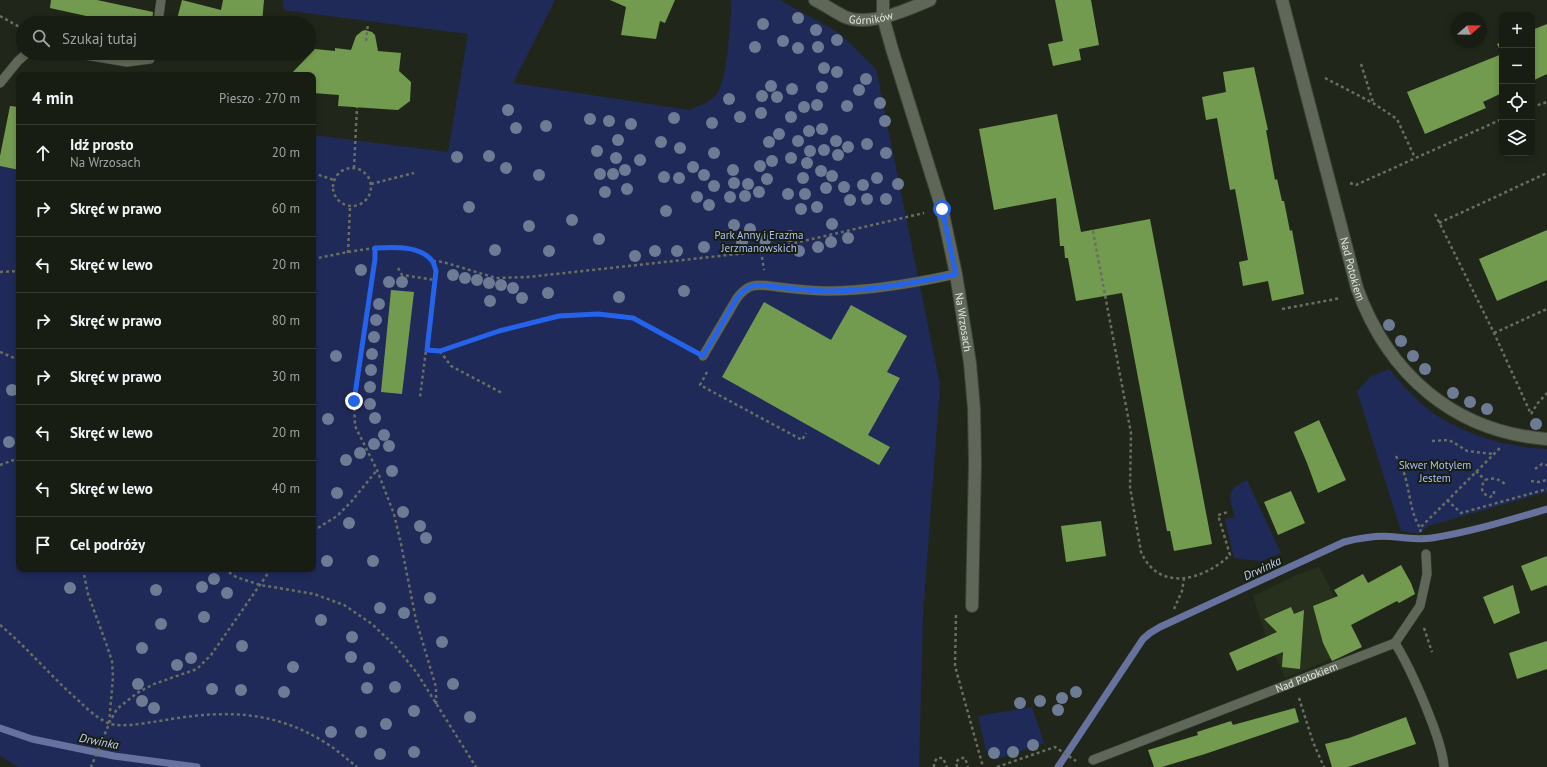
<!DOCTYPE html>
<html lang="pl">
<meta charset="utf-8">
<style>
:root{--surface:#181d14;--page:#21261d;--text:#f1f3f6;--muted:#9fa2a0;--line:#363b34}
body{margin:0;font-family:"PT Sans",sans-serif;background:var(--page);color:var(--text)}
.controls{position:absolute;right:12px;top:12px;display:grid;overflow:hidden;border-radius:8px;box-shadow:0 2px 6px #0003}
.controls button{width:36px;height:36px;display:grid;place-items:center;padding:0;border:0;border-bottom:1px solid var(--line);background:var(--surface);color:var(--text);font:20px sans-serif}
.compass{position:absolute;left:1451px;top:12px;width:36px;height:36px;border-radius:50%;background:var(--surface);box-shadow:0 2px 6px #0003;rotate:70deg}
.stop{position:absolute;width:12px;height:12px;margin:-9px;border:3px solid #2563eb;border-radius:50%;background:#fff}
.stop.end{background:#2563eb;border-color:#fff;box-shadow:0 1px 4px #0008}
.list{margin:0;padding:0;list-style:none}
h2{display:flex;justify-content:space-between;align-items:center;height:52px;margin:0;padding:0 16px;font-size:17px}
h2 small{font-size:13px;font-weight:400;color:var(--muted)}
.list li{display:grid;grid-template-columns:26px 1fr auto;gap:12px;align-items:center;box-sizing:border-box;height:56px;padding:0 16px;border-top:1px solid var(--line)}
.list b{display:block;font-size:15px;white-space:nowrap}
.list p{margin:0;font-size:13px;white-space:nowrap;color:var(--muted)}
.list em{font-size:13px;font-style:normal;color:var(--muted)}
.icon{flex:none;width:22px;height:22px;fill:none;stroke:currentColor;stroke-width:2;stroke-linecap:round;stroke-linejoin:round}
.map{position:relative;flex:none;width:1547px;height:767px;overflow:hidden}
.search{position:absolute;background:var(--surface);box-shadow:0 2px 6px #0003;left:16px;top:16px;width:300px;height:44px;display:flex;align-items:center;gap:10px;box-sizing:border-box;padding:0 14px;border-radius:22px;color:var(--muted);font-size:15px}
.panel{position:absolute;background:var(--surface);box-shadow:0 2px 6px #0003;left:16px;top:72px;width:300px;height:500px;border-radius:8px}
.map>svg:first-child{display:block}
.built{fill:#26301d}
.green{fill:#202a59}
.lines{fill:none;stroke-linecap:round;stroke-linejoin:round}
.stream{stroke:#67729f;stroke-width:7}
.building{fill:#739b50}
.lane-casing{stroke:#3e4339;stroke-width:10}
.street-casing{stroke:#3e4339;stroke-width:14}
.path{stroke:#686e63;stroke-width:2.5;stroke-dasharray:3 3;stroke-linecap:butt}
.lane{stroke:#5f6858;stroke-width:9}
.street{stroke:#5f6858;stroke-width:12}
.tree{fill:#6e7b95}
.route{stroke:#2563eb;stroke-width:5}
.labels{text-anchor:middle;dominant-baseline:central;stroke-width:4;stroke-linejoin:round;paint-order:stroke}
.street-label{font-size:11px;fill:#e1e6de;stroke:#171e11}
.park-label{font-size:11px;fill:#aebffa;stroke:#171e11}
.water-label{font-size:12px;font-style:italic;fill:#c2cef6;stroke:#171e11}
</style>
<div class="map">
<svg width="1547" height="767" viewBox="0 0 1547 767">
<rect width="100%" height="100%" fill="#20271a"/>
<path class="built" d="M1319,567l43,80 -29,15 -2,-3 -46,19 -20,-44 -12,-38 41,-20z"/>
<path class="green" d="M284,0h271l-42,83 176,27c10,-4 20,-7 27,-15 12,-14 14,-74 16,-95h48l59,33 37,36 64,316 -17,229 -4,153h-901l-18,-11v-590l19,4v399h294v-434l135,17 20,-118 -185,-24z
M1389,369c13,16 28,32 44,44 32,22 76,35 114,36v43l-119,34 -9,8 -18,-3 -44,-140 13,-14z
M1247,480l34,73 -20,8 -27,-3 -9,-39 10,-2c-6,-22 -10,-26 12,-37z
M1032,707l12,36 -47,16 -11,-8 -8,-35z"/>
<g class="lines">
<path class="stream" d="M0,728l32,11 82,17 83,11
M1058,767l85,-128 7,-6 10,-6 184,-85c16,-4 35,-7 52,-5 12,1 23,3 36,1 39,-6 77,-18 115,-29"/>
</g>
<path class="building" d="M51,0h46l56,12 -1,11h-34l-68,-15z
M182,0l39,10 2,-10h41l-2,23h-86z
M610,0h65l-10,23 -5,-2 -4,18 -35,-4 5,-28z
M1055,0h36l8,45 -20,4 2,11 -28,6 -5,-22 15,-3z
M1547,24v50l-15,7v-51z
M365,30l7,2 3,3 3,16 23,2 -2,18 12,11 -1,19 -12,9 -60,-4 1,-11 -26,-2v-18h-23l25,-26 20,2v-3l16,2 5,-14 6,-5z
M1502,42v51l-19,9 3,6 -61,26 -18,-42 95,-38 -5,-10z
M1254,67l14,63h-2l9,50 2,-1 5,22h2l6,30 2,-1 12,64 -32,7 -4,-20 -25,5 -4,-24 9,-2 -13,-71 -5,1 -13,-72 -11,2 -4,-23 24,-5 -3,-20z
M10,106l9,1v63l-19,-4v-10z
M1057,114l24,118 69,-13 62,325 -38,7 -4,-20h-3l-45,-238 -46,8 -8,-43h-3l-1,-12h-4l-4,-48 -62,12 -15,-81z
M1547,230v50l-50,21 -18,-42z
M391,290l23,2 -12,102 -21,-2z
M764,302l67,38 20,-35 56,31 -20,36 13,6 -32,57 22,12 -11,18 -157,-88z
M1319,420l27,60 -28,13 -11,-30 -13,-31z
M1291,491l14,32 -27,12 -14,-33z
M1101,521l5,35 -40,6 -5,-36z
M1547,556v29l-16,6 -10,-25z
M1401,565l10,18 4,11 -16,9 -2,-2 -46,24 11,22 -30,14 -9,-18 -10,-37 25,-10 -4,-6 29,-16 5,9z
M1513,585l7,28 -26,11 -11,-27z
M1291,607l3,7 10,-4 -4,59 -18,-2 1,-15 -46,19 -8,-18 48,-21 -13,-13z
M1547,641v28l-30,10 -8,-26z
M1295,708l4,14 -94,32 -43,13h-8l-6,-17 50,-15 -1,-3 34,-11 2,4z
M1406,717l10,27 -68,23h-16l-7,-23 24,-6z"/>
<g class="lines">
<g class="lane-casing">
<g id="lane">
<path d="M158,23l3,-23"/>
<path d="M73,53l54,9 23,-3 2,-6"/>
<path d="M0,83l18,-22 9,-8"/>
<path d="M703,356l34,-58c13,-17 22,-13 41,-11 17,2 34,4 51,4 42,0 86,-8 127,-17"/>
<path d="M1395,643l25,-37 7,-32 -1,-20"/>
<path id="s1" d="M1093,760l302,-117c16,26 27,53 38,82 5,14 10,27 11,42"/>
</g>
</g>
<g class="street-casing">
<g id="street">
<path id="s2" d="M815,0c10,5 20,12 30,17 24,10 62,-7 85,-17"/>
<path id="s3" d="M883,0v17l9,32 50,160 14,65 14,89 4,46 1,54 -3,143"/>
<path id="s4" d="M1282,0l75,288c31,86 97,144 190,151"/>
</g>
</g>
<path class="path" d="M0,16l23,13
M105,23v-3
M366,41l2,-17
M1361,64l12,38
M1325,78l48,25 24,16 18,39
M1532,107l15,-5
M333 187a19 19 0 1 1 38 0a19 19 0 1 1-38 0Z
M354,168l3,-61
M313,173l21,7
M1350,183l6,2 146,-66
M371,184l43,-11
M1435,214l59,119 37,81
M1439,223l108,-50
M1093,231l38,202 -1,54 11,65c18,41 63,28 89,3l-12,-40 10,-3
M375,248v11l-21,142 1,25 22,44 17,44 7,30 15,76 20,67v17
M761,251l3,19
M348,253l2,-46
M313,259c28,-5 100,-25 120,3 1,2 2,6 3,9l-16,126
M433,261l10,1 53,16 32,-1 228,-25 168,-39
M398,268l4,7 33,5
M0,272l19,-1
M1282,309l59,-11
M1494,333l53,-24
M427,350l13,1 59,-20 60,-16 39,-1 35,4 56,30
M440,351l11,15 51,27
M0,352l19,8
M707,372l-7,13 102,55 4,-7
M1531,414l6,-10 10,-11
M1432,441l16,-1 5,2 14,9 26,3
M1396,456c3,6 6,12 8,17 6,18 6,39 16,55
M0,465l19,-7
M1535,469l7,-5 5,1
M1476,471l9,9
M1531,481l8,1 8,-2
M1494,491v4l-4,2c-9,-3 -10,-10 -5,-17 9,-3 14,-1 21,5
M1447,500l14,13 86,-24
M313,531l24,-15 14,-14 26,-32
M1422,538l-2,-10 80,-80
M83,569l5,25 19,52 5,15 1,16 -4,47 -18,43
M224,569l12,8 24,8 54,9 30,11 28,19 23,22 22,27 59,94
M1174,609l8,-18 2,-12
M956,615l-1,51 28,101
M0,625c28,23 51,52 79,76 8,8 18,17 29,22 12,6 49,-2 63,-4 57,-9 104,-8 155,24 11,7 21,16 31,24
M1424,628l8,24
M1299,698l14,44 11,25
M109,723l8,-14 20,-16 17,-9 43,-15 14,-14 60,-86
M934,767v-4l3,-5h6l4,9
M957,767l-1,-5 4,-4h5l3,9
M997,767l58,-20 21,14"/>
<use href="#lane" class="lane"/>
<use href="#street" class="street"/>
</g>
<g class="tree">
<circle cx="798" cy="18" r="6"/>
<circle cx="763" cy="24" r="6"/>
<circle cx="816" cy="30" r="6"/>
<circle cx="837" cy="40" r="6"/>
<circle cx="783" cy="41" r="6"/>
<circle cx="755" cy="47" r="6"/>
<circle cx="818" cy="47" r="6"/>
<circle cx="798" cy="48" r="6"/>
<circle cx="824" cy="68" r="6"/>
<circle cx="837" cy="72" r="6"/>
<circle cx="866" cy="79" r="6"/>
<circle cx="771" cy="86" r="6"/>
<circle cx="822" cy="87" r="6"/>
<circle cx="792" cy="89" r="6"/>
<circle cx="859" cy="90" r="6"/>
<circle cx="762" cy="96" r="6"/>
<circle cx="777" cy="97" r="6"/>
<circle cx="729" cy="99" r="6"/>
<circle cx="880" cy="103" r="6"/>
<circle cx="817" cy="105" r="6"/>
<circle cx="847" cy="106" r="6"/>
<circle cx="804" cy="107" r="6"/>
<circle cx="508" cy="110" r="6"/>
<circle cx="761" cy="113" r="6"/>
<circle cx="740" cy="117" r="6"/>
<circle cx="791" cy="117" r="6"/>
<circle cx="674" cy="118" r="6"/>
<circle cx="590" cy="119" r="6"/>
<circle cx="609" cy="121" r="6"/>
<circle cx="885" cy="121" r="6"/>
<circle cx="712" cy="123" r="6"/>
<circle cx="631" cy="124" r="6"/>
<circle cx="546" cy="126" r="6"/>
<circle cx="516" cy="128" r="6"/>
<circle cx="822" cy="129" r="6"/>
<circle cx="809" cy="131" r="6"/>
<circle cx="779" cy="134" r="6"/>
<circle cx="618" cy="140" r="6"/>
<circle cx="798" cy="141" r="6"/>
<circle cx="836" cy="141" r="6"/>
<circle cx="661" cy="142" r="6"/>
<circle cx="769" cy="142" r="6"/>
<circle cx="867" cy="144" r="6"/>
<circle cx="848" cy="147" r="6"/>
<circle cx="680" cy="148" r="6"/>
<circle cx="824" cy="150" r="6"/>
<circle cx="597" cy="151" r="6"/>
<circle cx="810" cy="151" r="6"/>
<circle cx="714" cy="153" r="6"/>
<circle cx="886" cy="153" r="6"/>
<circle cx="838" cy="155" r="6"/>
<circle cx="489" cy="156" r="6"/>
<circle cx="457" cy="157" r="6"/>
<circle cx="616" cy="158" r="6"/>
<circle cx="791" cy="158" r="6"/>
<circle cx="640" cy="160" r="6"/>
<circle cx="772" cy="161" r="6"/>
<circle cx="807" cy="163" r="6"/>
<circle cx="760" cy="166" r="6"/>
<circle cx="693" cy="167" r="6"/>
<circle cx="506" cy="168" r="6"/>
<circle cx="625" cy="170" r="6"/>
<circle cx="733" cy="170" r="6"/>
<circle cx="821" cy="171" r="6"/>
<circle cx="600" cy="174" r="6"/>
<circle cx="613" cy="174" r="6"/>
<circle cx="539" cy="175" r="6"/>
<circle cx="704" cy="175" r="6"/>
<circle cx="832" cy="176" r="6"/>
<circle cx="664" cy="177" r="6"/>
<circle cx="679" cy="178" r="6"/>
<circle cx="803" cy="178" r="6"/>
<circle cx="877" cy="178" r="6"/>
<circle cx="767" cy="179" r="6"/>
<circle cx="734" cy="183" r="6"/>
<circle cx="748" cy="184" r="6"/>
<circle cx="898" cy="184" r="6"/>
<circle cx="863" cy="185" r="6"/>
<circle cx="714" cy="186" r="6"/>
<circle cx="844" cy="187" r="6"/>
<circle cx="826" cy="188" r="6"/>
<circle cx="627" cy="189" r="6"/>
<circle cx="605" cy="192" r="6"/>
<circle cx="759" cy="192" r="6"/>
<circle cx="788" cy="194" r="6"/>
<circle cx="805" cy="194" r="6"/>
<circle cx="745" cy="196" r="6"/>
<circle cx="697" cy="197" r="6"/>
<circle cx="730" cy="197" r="6"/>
<circle cx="867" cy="199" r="6"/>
<circle cx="886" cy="199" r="6"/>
<circle cx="850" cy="200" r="6"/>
<circle cx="709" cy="205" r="6"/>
<circle cx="469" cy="207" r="6"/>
<circle cx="817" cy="207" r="6"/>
<circle cx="801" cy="209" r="6"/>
<circle cx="666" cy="211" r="6"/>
<circle cx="572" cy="220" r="6"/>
<circle cx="832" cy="224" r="6"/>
<circle cx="734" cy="225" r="6"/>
<circle cx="529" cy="226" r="6"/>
<circle cx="750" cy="229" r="6"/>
<circle cx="790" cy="236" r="6"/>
<circle cx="848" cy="238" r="6"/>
<circle cx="599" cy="239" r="6"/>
<circle cx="765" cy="240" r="6"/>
<circle cx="742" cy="242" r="6"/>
<circle cx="831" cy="242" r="6"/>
<circle cx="704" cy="247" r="6"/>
<circle cx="818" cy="247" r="6"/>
<circle cx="495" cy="250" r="6"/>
<circle cx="549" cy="251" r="6"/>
<circle cx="655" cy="251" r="6"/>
<circle cx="677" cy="251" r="6"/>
<circle cx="799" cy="251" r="6"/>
<circle cx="635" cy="256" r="6"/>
<circle cx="361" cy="270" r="6"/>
<circle cx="453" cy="275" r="6"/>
<circle cx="465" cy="278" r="6"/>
<circle cx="477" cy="280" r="6"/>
<circle cx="389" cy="282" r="6"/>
<circle cx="402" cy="282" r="6"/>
<circle cx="489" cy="283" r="6"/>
<circle cx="501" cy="285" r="6"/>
<circle cx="513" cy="288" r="6"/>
<circle cx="684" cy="291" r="6"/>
<circle cx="548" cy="293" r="6"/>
<circle cx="619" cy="297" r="6"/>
<circle cx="522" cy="298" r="6"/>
<circle cx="490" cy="301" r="6"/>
<circle cx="379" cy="304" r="6"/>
<circle cx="376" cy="320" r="6"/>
<circle cx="1389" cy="325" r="6"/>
<circle cx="374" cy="337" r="6"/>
<circle cx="1401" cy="341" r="6"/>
<circle cx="372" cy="354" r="6"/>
<circle cx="336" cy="356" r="6"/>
<circle cx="1413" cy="356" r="6"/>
<circle cx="1425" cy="369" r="6"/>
<circle cx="371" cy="370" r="6"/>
<circle cx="370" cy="387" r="6"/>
<circle cx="12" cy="390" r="6"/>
<circle cx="1453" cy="393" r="6"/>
<circle cx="1470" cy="402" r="6"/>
<circle cx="370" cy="404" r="6"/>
<circle cx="1487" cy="409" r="6"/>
<circle cx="375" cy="418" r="6"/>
<circle cx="328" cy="419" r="6"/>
<circle cx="1536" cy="424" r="6"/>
<circle cx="384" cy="435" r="6"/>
<circle cx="9" cy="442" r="6"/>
<circle cx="374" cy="444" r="6"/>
<circle cx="389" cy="446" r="6"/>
<circle cx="360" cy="453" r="6"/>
<circle cx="346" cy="460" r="6"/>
<circle cx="392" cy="471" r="6"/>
<circle cx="337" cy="493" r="6"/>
<circle cx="403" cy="512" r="6"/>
<circle cx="349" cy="523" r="6"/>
<circle cx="420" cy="526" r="6"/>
<circle cx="426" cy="538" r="6"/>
<circle cx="327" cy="561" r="6"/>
<circle cx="373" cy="561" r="6"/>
<circle cx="214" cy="579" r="6"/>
<circle cx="202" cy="587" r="6"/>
<circle cx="70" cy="588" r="6"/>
<circle cx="156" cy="590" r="6"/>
<circle cx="227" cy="593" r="6"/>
<circle cx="430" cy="598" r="6"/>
<circle cx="380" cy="608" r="6"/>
<circle cx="404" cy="613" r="6"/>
<circle cx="204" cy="617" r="6"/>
<circle cx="321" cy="620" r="6"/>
<circle cx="161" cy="624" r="6"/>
<circle cx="352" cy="637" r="6"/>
<circle cx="442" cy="642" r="6"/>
<circle cx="242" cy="646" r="6"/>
<circle cx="142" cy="648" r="6"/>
<circle cx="351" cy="657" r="6"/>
<circle cx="191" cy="658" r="6"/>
<circle cx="177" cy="665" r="6"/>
<circle cx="293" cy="667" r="6"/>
<circle cx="369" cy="668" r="6"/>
<circle cx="138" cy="684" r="6"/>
<circle cx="453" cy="684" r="6"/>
<circle cx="395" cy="687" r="6"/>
<circle cx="367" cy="688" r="6"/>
<circle cx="212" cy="689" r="6"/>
<circle cx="241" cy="690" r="6"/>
<circle cx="284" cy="692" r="6"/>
<circle cx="1076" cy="692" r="6"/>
<circle cx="1062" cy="698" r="6"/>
<circle cx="142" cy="701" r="6"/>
<circle cx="1040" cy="701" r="6"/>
<circle cx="1020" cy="703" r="6"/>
<circle cx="154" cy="708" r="6"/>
<circle cx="1058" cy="710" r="6"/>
<circle cx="414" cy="711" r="6"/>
<circle cx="470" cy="717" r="6"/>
<circle cx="386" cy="724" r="6"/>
<circle cx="331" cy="732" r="6"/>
<circle cx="361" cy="732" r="6"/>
<circle cx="1033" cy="745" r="6"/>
<circle cx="414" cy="752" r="6"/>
<circle cx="1013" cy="752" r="6"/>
<circle cx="994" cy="753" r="6"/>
<circle cx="380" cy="754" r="6"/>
</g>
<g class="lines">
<path class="route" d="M354,401l21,-142v-11c18,-1 46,-3 58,14 1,2 2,6 3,9l-9,79 13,1 59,-20 60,-15 39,-2 35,4 70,38 34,-58c13,-17 22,-13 41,-11 17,2 34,4 51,4 42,0 86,-8 127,-17l-14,-65"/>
</g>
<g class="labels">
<g class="street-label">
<text stroke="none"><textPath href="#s2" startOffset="61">Górników</textPath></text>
<text stroke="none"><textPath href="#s4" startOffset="278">Nad Potokiem</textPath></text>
<text stroke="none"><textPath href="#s3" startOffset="333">Na Wrzosach</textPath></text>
<text stroke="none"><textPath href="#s1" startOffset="229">Nad Potokiem</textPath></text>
</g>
<g class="park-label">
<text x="759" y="235">Park Anny i Erazma<tspan x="759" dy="13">Jerzmanowskich</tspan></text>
<text x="1435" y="465">Skwer Motylem<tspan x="1435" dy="13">Jestem</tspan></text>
</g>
<g class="water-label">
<text transform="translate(1262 568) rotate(-25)">Drwinka</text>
<text transform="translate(99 741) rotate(11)">Drwinka</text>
</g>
</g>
</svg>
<div class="controls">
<button>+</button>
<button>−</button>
<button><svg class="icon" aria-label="locate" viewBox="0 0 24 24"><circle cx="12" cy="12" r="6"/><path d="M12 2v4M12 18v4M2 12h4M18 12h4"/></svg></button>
<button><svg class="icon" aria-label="layers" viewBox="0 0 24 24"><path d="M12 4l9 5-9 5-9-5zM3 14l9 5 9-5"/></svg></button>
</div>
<svg class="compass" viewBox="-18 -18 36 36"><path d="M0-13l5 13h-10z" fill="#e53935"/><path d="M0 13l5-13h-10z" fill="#9fa2a0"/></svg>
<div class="stop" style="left:942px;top:209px"></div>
<div class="stop end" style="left:354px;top:401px"></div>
<div class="search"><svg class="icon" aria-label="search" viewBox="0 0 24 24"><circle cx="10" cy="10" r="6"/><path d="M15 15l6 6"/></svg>Szukaj tutaj</div>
<section class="panel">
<h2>4 min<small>Pieszo · 270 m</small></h2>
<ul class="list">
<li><svg class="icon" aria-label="ahead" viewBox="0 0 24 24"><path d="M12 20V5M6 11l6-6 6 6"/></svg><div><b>Idź prosto</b><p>Na Wrzosach</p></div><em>20 m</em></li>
<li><svg class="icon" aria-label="right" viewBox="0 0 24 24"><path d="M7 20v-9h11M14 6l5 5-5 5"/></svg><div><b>Skręć w prawo</b></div><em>60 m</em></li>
<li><svg class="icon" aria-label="left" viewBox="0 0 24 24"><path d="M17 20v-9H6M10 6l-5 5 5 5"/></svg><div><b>Skręć w lewo</b></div><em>20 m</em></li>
<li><svg class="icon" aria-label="right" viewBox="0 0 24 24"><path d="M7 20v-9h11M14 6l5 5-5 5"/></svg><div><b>Skręć w prawo</b></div><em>80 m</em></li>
<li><svg class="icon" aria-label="right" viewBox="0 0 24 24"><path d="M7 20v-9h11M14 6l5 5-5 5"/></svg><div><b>Skręć w prawo</b></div><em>30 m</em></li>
<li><svg class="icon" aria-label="left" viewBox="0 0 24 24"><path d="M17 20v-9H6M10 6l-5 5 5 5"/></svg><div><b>Skręć w lewo</b></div><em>20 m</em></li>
<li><svg class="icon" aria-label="left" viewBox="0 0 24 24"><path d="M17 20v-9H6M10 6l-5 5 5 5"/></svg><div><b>Skręć w lewo</b></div><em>40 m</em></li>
<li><svg class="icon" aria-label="arrive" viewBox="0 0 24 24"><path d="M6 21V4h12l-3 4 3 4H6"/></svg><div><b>Cel podróży</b></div></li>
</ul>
</section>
</div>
